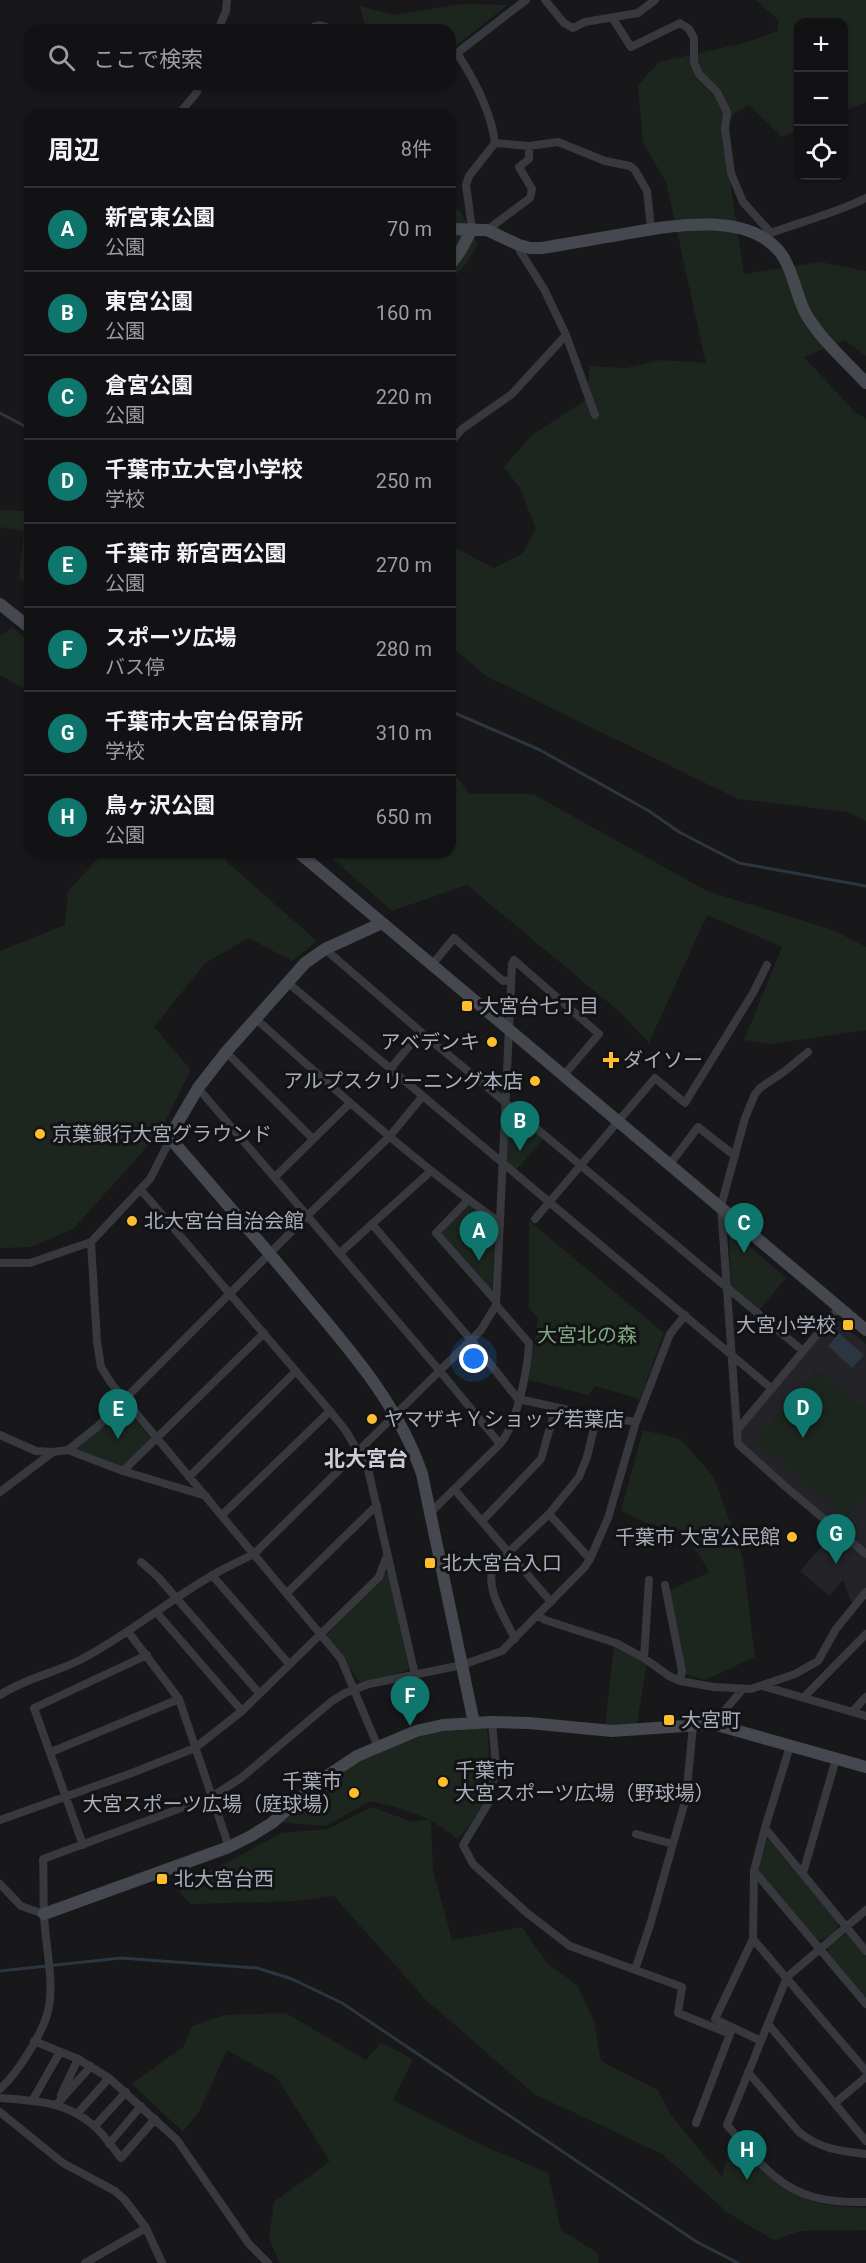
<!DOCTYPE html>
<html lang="ja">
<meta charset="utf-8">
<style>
:root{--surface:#121114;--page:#1f1f22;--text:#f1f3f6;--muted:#9c9da0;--line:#313134;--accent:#0f766e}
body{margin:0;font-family:Roboto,"Noto Sans JP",sans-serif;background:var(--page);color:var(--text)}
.controls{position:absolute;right:18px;top:18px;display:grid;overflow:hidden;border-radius:12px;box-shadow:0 2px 4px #0004}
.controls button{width:54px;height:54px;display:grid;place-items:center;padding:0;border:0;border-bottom:2px solid var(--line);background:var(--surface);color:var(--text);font:30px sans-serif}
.you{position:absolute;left:474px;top:1359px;width:21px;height:21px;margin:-15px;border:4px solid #fff;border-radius:50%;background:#1a73e8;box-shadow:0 0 0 9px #1a73e833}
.badge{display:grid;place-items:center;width:39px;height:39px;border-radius:50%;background:var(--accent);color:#fff;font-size:20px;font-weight:700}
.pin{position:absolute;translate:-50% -50px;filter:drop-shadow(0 2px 3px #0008)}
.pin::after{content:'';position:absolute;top:32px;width:21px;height:18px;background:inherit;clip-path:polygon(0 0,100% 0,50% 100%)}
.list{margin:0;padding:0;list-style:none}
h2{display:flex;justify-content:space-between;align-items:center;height:78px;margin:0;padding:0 24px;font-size:26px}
h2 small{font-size:20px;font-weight:400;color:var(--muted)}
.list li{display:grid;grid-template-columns:39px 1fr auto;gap:18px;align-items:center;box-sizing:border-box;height:84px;padding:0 24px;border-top:2px solid var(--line)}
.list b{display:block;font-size:22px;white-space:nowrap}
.list p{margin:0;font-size:20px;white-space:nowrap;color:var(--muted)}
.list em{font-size:20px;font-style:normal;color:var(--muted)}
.icon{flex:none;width:33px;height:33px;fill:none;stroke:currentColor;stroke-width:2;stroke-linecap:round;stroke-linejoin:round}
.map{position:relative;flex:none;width:866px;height:2263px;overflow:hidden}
.search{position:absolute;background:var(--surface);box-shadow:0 2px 4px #0004;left:24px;top:24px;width:432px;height:66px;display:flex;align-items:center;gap:15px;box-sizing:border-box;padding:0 21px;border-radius:18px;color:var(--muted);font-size:22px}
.panel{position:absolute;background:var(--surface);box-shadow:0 2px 4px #0004;left:24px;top:108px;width:432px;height:750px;border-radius:18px}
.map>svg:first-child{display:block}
.built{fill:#242327}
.green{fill:#1d261e}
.water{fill:#2c3640}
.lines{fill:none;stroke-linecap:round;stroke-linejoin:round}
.stream{stroke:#2c3640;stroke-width:3}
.street{stroke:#38393f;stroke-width:8}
.secondary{stroke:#464850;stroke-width:12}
.poi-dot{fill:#ffbe2b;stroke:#131215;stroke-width:2}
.labels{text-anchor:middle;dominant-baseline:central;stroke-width:6;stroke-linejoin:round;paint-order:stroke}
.poi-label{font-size:20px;fill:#a8aebb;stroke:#131215;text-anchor:start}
.park-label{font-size:20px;fill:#7ea881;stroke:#131215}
.neighbourhood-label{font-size:21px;font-weight:bold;fill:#cacdd7;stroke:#131215}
</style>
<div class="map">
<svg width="866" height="2263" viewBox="0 0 866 2263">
<rect width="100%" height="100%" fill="#18171a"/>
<path class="built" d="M835,1318l31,26v206l-126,-107 -1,-10z
M835,1531l31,26v30l-14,17 -9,-24 -14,16 -29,-25z"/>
<path class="green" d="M756,0h110v102l-22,9v-89h-46v108l-16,7 -33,-32 -15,9 -11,21 21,139 76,-12 46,9v85l-21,-16 -41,17 50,54 12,8v402l-18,-9 -110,-13 -250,-122 -38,-31v-101l44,23 28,-14 14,-25 -16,-41 -16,-21 28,-32 54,-35 4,-34 36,2 35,-8 45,3 -40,-181 -23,-39 -5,-58 21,-23 85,-19 33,-12 1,-11z
M462,4l45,1 -57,46v-21h-84l-6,-24 34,9z
M450,206l10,5 18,33 -10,17 -18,21z
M0,510l27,1 3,2v75l-11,-10 5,-47 -24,-4z
M12,627l18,15v50l-30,-17v-39z
M450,769l20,25h63l174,97 126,39 33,17v83l-95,14 -27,-4 38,-93 -75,-32 -58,128 -27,-29 -155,-129 -75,26 -67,-59h125z
M104,852h116l8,11 89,78 -25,20 -43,-23 -44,25 -51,64 37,43 -28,56 -24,30 -66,73 -42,18 -31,1v-297l65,-26 3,-34z
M513,1111l31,27 -29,33 -9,-8 3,-50z
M470,1206l25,20 -3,63 -3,1 -48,-56 25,-27z
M529,1221l135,112 -24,66 -45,-13 -7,9 -59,-15 9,-62 -9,-10z
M729,1228l57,50 -28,33 -27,-23z
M816,1369l50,40v85l-20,24 -91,-78z
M123,1405l27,32 -1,4 -26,27 -51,-18z
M643,1430l37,9 34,38 29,82 12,98 -50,23 -24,-7 -13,-82 42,-19 -27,-40 -36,-9 -26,-12z
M386,1572l3,2 20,95 -2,2 -47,12 -33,-48z
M614,1645l33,17 -11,67 -31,-1z
M487,1728c2,24 4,48 -3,71 -4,15 -17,29 -26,40l-27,-19 2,50 19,70 70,-13 24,35 32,24 16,35 7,40 57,29 12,24 52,63 7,-28 7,-7c26,29 50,54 88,62 13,3 29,3 42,4v22l-66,1 -27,9 -45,-27 -66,-59 -128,-60 -108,-94 -92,-104 -38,5 -106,3 -18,-22 45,-14 64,-35 47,-4 43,-22 42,15 17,-3 -32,-11 -28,-7 -44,25 -48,-4 41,-37 38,-24 69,-28z
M764,1839l5,1 70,84c-2,7 -14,16 -22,17l-58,-69 -2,-6z
M845,1934l3,1 18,21v42l-38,-46v-5z
M286,2013l80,47 15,-17 32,16 -20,41 86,44 69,29 13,57 38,24 -1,9h-319l-10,-26 5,-35 56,-41 -53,-83 -50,-28 -27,60 -17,22 -51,-48 52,-38 8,-20 33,-11z"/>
<path class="water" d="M839,1333l25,22 -12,13 -24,-22z"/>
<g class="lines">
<path class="stream" d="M0,413l30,16
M450,711l88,38 111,62 30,21 60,31 127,23
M0,1971l121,-13 136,10 35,11 50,24 355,239 41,21"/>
<path class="street" d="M545,0l19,23 9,5 12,-6 53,-9 17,-13
M613,19l18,28 49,-24 9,6 5,9v25l5,11 18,18 10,20 -2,17 6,44 12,29 28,31
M218,30l8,-19 1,-11
M308,30c10,-7 15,-5 25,0
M457,53c17,26 34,58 38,90l-26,33 -3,9 6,44
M450,62l7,-9 69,-53
M216,84h2
M179,114l18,-22 3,-8
M495,143l34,3 29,-4 47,19 25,5 5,4 12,21 4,38
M487,230l43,-32 2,-9 -13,-22 10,-8v-13
M768,234c32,-12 68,-21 98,-36
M519,245l1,6 24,38 22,46 29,80
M450,443l12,-14 50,-35 54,-59
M325,949l96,83 382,319
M431,966l23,-28 49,43 8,-1
M287,982l485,407
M255,1018c79,71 157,142 244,204
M226,1052l87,87
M808,1052l-23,19 -25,17 -5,6 -10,24 -24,88 17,238 49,44 79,66
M390,1069l31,-37
M198,1088l241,282 61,74
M670,1164l28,-37 37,29
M275,1177l75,-74
M141,1190l189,221 16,20 22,38 47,206
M468,1200l-32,33 60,68
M535,1219l120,-141 30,25 68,-110 14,-28
M91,1242l6,100 4,25 10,16 230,276 37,88
M340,1253l32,-29
M0,1263h30l61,-21 59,-63 22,-43
M636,1422l34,-88 15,-19
M737,1430l103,-123
M0,1435l36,16 17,1
M68,1450l55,21 83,25
M123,1471l141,-138
M189,1477l107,-106
M454,1489l97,113
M0,1492l53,-40 15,-2 29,-23 211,-212 81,-78 33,-40
M430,1513l70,-69c17,-20 28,-75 29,-101l-33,-38
M549,1514l41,45
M222,1515l108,-104
M482,1521l59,-62 15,-52
M141,1562l17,15 101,116
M212,1575l77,89
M665,1585l17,86 -2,10
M287,1593l90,-88
M157,1613l85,98
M538,1615l7,5 71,23 28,15 25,18 11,5 34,6 37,2 44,-15 23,-13 18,-32 30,-37
M129,1633l50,66 50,148
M515,1639c-10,-22 -30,-49 -22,-72l56,-53 30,-37 8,-20 10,-41
M644,1658l5,-78
M763,1686l103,30
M0,1695c24,-16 54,-22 80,-35 47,-24 87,-59 133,-85 13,-8 27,-14 41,-21l227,-224 15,-25 16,-341 2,-4 85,74 -36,42
M803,1698l63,-64
M852,1712l14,-15
M492,1722l4,43 -7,37 -26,43 10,19 54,49 43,33 112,41 -4,26 52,21
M713,1724l29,-34
M51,1752l128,-53
M0,1820l132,-47 63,-25 47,-37 137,-134 7,-19
M765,1828l101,123
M636,1834l37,10
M83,1845l-49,-137 113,-53
M754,1871l112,133
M803,1873l33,-114
M0,1884l21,22 23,8
M866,1910l-79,67 -60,148c45,53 64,79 139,77
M753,1939l113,132
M635,1970l15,-45 36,-127 7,-73
M768,2024l98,117
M34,2041l44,18 31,19 68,62 72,104 19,19
M761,2041l-46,-22 38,-80 1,-68 11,-43 25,-82
M748,2072l51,60c21,17 41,19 67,22
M0,2089c17,-15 43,-56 48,-78 7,-31 -3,-65 -4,-97 -1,-18 0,-37 -1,-55l168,-62 30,-19 91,-77 13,-8 24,-9 93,-19 40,-14 82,-83 6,-9 18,-41 28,-96 -39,-6 -79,-17 -47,-59 -99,-116 59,-53
M61,2095l17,-36
M0,2098c36,3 65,3 93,27 11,9 19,22 28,33l34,-39
M32,2101l28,-49
M835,2103l31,-26
M57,2104l34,-38
M0,2112l63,51 52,28 10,9 21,28 16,35
M77,2114l32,-36
M696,2123l35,-92
M95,2126l31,-34
M109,2144l32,-38
M85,2263l61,-35"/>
<path class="secondary" d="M450,229l37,1 32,15 11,3h12c25,-4 51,-9 76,-13 47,-8 131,-27 164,20 12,18 14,41 24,59 15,26 40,47 60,69
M450,265l11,-15 11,-21
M0,604l30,24
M298,852l568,478
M382,923l-57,26 -20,14 -79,89 -28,36 -24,41 -2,7 4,9c46,53 92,106 137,161 43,51 87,103 109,168l52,249
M44,1914l185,-67 22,-11 21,-13 46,-41 39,-26 59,-25 27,-6 49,-3 37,1 83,8 101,-7 153,43"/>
</g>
<g class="poi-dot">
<rect x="461" y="1000" width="12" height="12" rx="3"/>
<circle cx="492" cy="1042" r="6"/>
<path d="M608 1051h6v6h6v6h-6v6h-6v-6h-6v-6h6z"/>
<circle cx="535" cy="1081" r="6"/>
<circle cx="40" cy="1134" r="6"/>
<circle cx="132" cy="1221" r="6"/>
<rect x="842" y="1319" width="12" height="12" rx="3"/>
<circle cx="372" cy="1419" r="6"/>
<circle cx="792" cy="1537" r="6"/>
<rect x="424" y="1557" width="12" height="12" rx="3"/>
<rect x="663" y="1714" width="12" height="12" rx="3"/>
<circle cx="443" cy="1782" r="6"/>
<circle cx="354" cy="1793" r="6"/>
<rect x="156" y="1873" width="12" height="12" rx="3"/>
</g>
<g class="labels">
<g class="poi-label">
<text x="479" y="1006">大宮台七丁目</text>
<text x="480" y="1042" text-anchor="end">アベデンキ</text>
<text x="623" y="1060">ダイソー</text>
<text x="523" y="1081" text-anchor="end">アルプスクリーニング本店</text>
<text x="52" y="1134">京葉銀行大宮グラウンド</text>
<text x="144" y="1221">北大宮台自治会館</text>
<text x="836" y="1325" text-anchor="end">大宮小学校</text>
<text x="384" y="1419">ヤマザキＹショップ若葉店</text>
<text x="780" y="1537" text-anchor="end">千葉市 大宮公民館</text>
<text x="442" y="1563">北大宮台入口</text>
<text x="681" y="1720">大宮町</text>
<text x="455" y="1770">千葉市<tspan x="455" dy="23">大宮スポーツ広場（野球場）</tspan></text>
<text x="342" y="1781" text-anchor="end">千葉市<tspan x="342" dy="23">大宮スポーツ広場（庭球場）</tspan></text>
<text x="174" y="1879">北大宮台西</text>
</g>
<g class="park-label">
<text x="587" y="1335">大宮北の森</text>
</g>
<g class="neighbourhood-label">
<text x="366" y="1459">北大宮台</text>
</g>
</g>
</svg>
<div class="controls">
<button>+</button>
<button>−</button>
<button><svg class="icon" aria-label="locate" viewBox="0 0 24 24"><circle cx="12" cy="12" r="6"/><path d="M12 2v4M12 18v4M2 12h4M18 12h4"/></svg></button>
</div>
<div class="you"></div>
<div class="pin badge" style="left:479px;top:1261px">A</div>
<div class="pin badge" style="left:520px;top:1151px">B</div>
<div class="pin badge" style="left:744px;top:1253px">C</div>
<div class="pin badge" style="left:803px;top:1438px">D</div>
<div class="pin badge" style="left:118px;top:1439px">E</div>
<div class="pin badge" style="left:410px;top:1726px">F</div>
<div class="pin badge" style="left:836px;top:1564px">G</div>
<div class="pin badge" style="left:747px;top:2180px">H</div>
<div class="search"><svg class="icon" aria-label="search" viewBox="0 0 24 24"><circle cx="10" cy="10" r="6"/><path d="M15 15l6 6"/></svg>ここで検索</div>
<section class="panel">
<h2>周辺<small>8件</small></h2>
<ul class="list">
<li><span class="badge">A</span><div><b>新宮東公園</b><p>公園</p></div><em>70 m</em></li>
<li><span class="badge">B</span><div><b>東宮公園</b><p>公園</p></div><em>160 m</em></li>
<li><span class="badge">C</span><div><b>倉宮公園</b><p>公園</p></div><em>220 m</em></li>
<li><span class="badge">D</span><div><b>千葉市立大宮小学校</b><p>学校</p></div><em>250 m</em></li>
<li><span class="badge">E</span><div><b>千葉市 新宮西公園</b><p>公園</p></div><em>270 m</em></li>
<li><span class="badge">F</span><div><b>スポーツ広場</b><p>バス停</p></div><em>280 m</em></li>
<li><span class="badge">G</span><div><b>千葉市大宮台保育所</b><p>学校</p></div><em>310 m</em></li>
<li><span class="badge">H</span><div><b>鳥ヶ沢公園</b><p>公園</p></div><em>650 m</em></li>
</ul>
</section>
</div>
